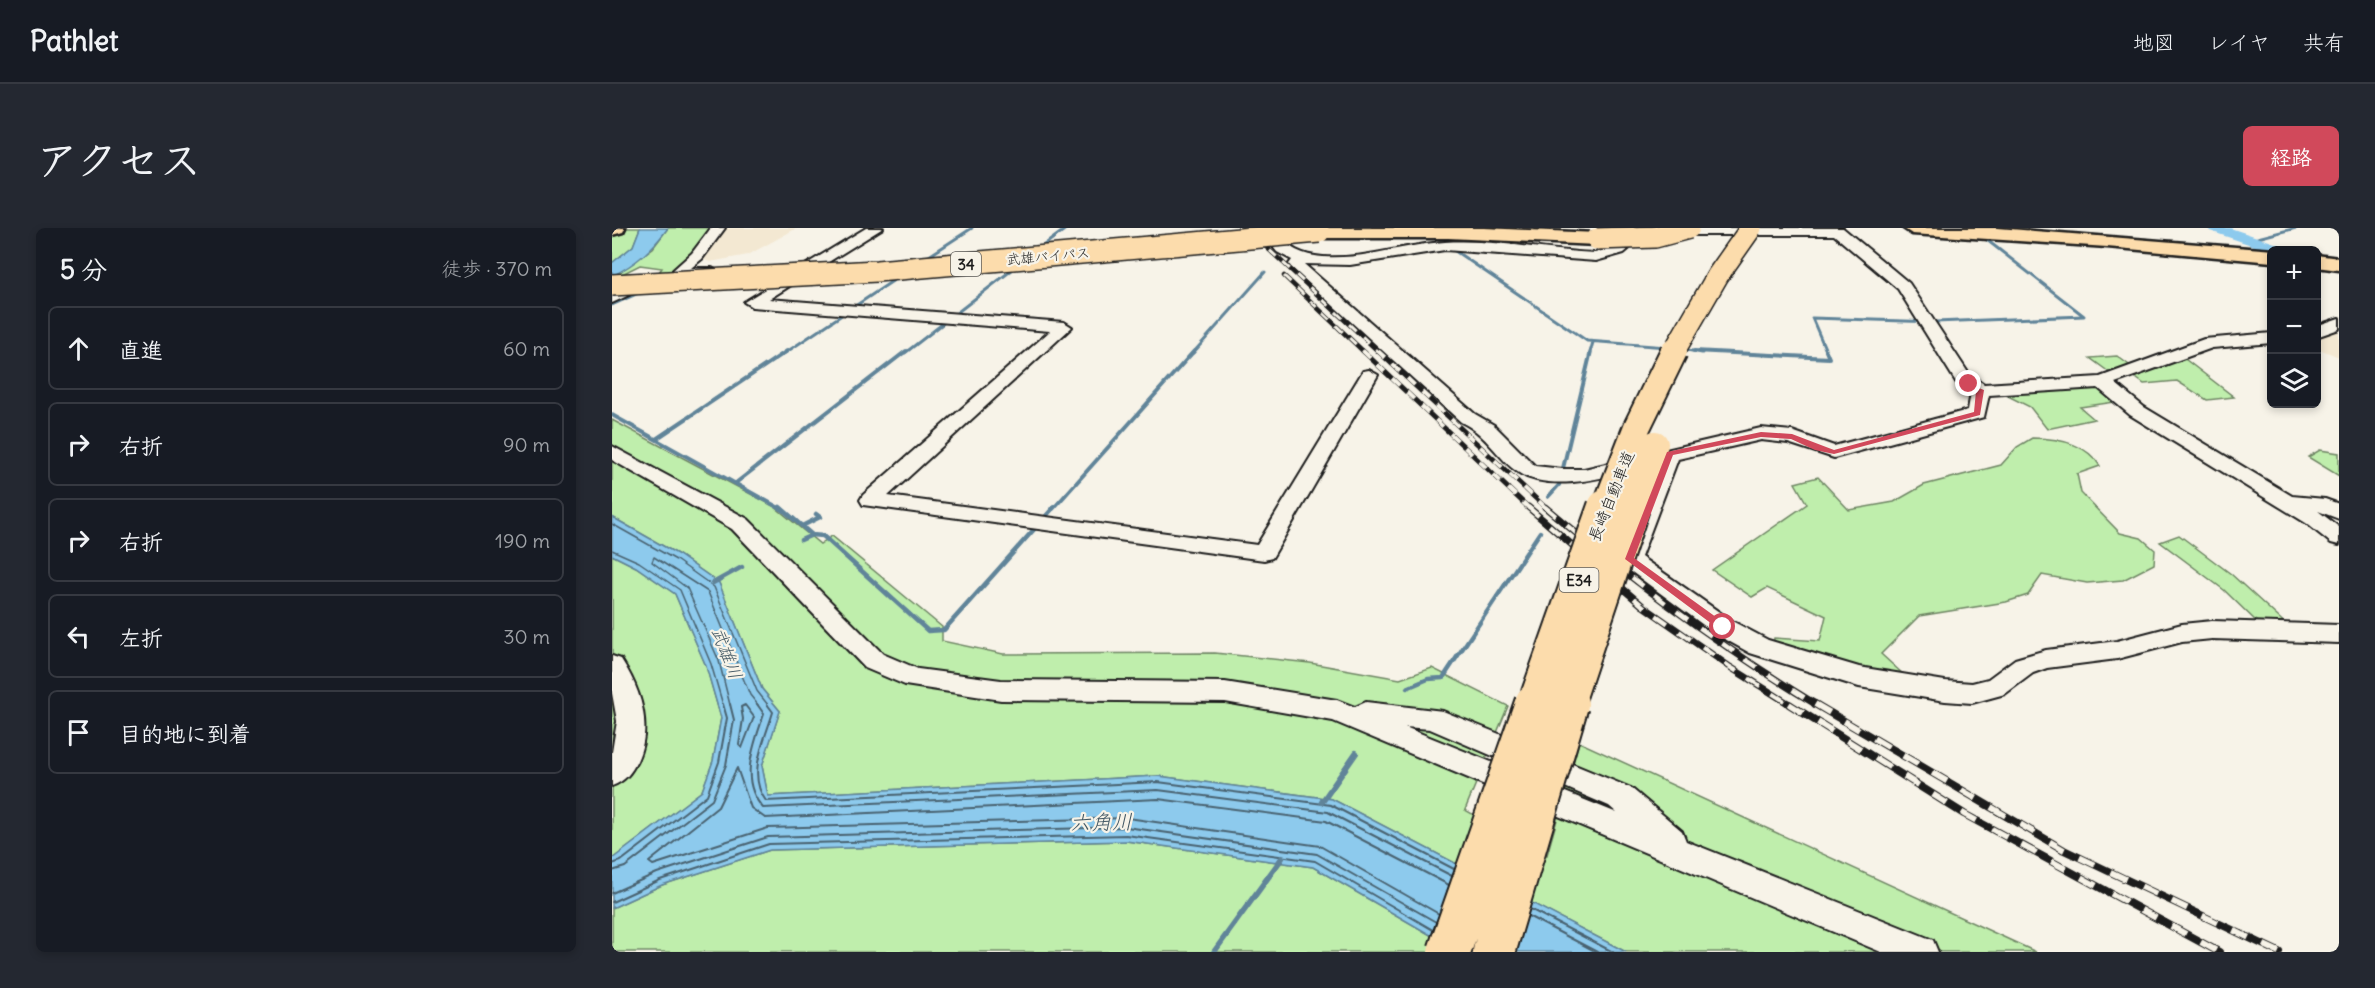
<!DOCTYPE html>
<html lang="ja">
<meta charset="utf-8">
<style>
:root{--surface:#171b24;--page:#242831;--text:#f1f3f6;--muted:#9ea1a6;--line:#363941;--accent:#d1495b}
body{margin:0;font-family:Delius,"Klee One",sans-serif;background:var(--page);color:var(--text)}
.controls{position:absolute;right:18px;top:18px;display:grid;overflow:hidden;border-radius:9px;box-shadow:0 3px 9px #0003}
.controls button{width:54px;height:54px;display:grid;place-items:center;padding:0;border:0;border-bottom:2px solid var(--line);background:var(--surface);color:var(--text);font:30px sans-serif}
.stop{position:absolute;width:18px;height:18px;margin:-14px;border:4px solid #d1495b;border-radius:50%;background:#fff}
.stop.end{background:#d1495b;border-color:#fff;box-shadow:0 2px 6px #0008}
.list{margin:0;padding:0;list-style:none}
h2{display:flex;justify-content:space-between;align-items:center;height:78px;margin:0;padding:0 24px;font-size:26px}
h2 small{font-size:20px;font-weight:400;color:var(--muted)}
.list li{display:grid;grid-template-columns:39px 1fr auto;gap:18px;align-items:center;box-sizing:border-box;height:84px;margin:0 12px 12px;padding:0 12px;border:2px solid var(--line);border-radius:9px}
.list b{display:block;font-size:22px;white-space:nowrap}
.list em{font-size:20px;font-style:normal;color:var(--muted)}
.icon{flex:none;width:33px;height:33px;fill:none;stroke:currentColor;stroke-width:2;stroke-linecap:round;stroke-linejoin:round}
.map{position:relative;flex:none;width:1727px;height:724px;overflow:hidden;border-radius:9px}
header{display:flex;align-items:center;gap:36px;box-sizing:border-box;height:84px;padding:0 30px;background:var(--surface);border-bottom:2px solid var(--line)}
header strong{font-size:28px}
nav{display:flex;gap:33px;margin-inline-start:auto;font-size:21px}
.intro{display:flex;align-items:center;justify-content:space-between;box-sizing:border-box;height:144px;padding:0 36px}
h1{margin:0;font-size:42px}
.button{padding:15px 27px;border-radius:9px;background:var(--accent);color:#fff;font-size:21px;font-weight:700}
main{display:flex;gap:36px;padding:0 36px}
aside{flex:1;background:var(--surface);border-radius:9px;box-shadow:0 3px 9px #0003}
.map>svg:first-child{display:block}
.built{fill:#f3e8d2}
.green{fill:#bfeeac;stroke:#6e8564;stroke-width:1.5}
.water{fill:#8dcaed;stroke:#608499;stroke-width:1.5}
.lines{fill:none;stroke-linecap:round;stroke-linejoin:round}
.shore-far1{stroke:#496270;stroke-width:1.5}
.shore{stroke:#496270;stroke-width:2}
.stream-far3{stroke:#608499;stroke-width:3}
.stream-far2{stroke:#608499;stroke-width:4}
.stream-far1{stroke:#608499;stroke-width:4.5}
.stream{stroke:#608499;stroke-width:6}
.river{fill:#8dcaed;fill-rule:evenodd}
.minor-casing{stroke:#1c1c1c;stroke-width:4}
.highway-casing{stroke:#1c1c1c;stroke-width:5}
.minor{fill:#f7f3e8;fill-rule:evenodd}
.highway{fill:#fcdcac;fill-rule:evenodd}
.rail-far3-casing{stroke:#1c1c1c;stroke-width:4.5}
.rail-far2-casing{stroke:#1c1c1c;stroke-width:5}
.rail-far1-casing{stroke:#1c1c1c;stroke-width:7}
.rail-casing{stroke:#1c1c1c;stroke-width:8}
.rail-far3{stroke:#f7f3e8;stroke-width:3;stroke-dasharray:9;stroke-linecap:butt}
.rail-far2{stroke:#f7f3e8;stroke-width:4;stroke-dasharray:10;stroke-linecap:butt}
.rail-far1{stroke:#f7f3e8;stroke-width:4.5;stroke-dasharray:14;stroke-linecap:butt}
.rail{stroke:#f7f3e8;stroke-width:6;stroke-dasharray:17;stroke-linecap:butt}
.highway-bridge-far3-casing{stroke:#1c1c1c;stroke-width:24;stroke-linecap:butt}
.highway-bridge-far2-casing{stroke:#1c1c1c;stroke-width:30;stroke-linecap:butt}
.highway-bridge-far1-casing{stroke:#1c1c1c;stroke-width:38;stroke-linecap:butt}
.highway-bridge-casing{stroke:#1c1c1c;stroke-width:46;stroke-linecap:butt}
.highway-bridge-far3{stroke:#fcdcac;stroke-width:21}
.highway-bridge-far2{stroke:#fcdcac;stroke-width:26}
.highway-bridge-far1{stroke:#fcdcac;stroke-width:34}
.highway-bridge{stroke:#fcdcac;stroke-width:42}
.route{fill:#d1495b}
.labels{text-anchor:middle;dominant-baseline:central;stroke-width:4.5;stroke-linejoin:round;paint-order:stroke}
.far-street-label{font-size:14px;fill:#1c1c1c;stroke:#f7f3e8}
.shield{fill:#f7f3e8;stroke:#5e5c59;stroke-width:1.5}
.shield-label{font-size:15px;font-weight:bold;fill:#1c1c1c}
.street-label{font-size:16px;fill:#1c1c1c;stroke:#f7f3e8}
.water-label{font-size:18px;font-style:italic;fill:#445965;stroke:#f7f3e8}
.near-water-label{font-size:21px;font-style:italic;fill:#445965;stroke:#f7f3e8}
</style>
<header>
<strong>Pathlet</strong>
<nav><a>地図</a><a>レイヤ</a><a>共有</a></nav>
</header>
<div class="intro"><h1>アクセス</h1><a class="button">経路</a></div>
<main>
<aside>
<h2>5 分<small>徒歩 · 370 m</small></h2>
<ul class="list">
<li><svg class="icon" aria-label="ahead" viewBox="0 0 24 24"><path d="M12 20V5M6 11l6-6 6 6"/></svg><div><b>直進</b></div><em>60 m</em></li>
<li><svg class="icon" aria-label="right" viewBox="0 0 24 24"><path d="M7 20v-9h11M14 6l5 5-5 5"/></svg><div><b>右折</b></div><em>90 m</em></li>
<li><svg class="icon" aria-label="right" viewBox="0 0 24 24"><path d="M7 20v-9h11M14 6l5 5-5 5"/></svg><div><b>右折</b></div><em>190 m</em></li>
<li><svg class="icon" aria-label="left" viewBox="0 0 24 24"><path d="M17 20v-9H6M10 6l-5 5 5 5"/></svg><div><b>左折</b></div><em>30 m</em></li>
<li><svg class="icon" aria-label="arrive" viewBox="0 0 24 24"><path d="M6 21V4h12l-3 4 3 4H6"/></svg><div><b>目的地に到着</b></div></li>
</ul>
</aside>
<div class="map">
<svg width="1727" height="724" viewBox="0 0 1727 724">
<rect width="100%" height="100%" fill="#f7f3e8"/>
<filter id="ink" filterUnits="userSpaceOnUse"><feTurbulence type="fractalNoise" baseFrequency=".0167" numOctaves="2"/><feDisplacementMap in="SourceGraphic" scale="12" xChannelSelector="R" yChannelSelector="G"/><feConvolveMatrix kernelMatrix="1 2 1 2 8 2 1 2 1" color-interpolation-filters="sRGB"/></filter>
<g filter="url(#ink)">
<path class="built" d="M110,0h75l-49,27 -38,7 -11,-4z
M1727,99v30l-22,-9 -1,-11z"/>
<path class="green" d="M0,0h28l-7,18 -21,17z
M56,0h54l-47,47 -17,-2 4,-5 -22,-3 -28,14v-3l41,-28z
M1505,128l23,17 41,-17 53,41 -27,3 -30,-19 -33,3 -19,-14 -12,5 -23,-17z
M1486,156l17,18 -35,5 14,12 -47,10 -17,-22 -30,-15z
M0,192l163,87 45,37 12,-8 110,91v14l61,13 212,-1 95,10 90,16 32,-11 76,38 -43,104 82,45 32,-113 457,210h-410l-294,-153 -174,-23 -390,20 -6,-30 18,-55 -18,-22 -43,-106 -40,-28 -67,-38z
M1420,210c26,0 54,5 68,28l-23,8 4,19 39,40 21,5 14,12 -1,14 -31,16 -36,3 -45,-8 -14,20 -22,7 -87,14 -38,38 23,21 -51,-4 -80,-23 1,-10 46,3 6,-25 -59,-28 -15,9 -40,-27 95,-66 -12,-21 23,-6 31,33 45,-8 30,-17 77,-20 16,-18z
M1708,222l19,3v23l-31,-19z
M1567,307l52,39 58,53 -29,-2 -36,-35 -64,-48z
M0,327l24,12 39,27 31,72 15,52 -8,43 -11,30 -90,68z
M514,613l187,26 147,85h-848v-44l50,-23 108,-35z"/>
<path class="water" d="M28,0h28c-16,22 -32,36 -56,48v-13l21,-17z
M0,289l67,38 40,28 43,106 18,22 -18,55 6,30 390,-20 174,23 294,153h-166l-147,-85 -187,-26 -356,9 -108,35 -50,23v-49l90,-68 11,-30 8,-43 -15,-52 -31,-72 -39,-27 -24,-12z"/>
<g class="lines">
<path class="shore-far1" d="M0,296l64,36 38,27 43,104 11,14
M0,322l27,12 41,28 31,74 12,41
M118,477l-11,-44 -32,-73 -35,-26 2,-5 54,35 42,103 8,10"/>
<path class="shore" d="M145,476l7,10c-10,31 -26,66 -1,94l395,-18 170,22 124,64
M155,476l6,8c-8,28 -27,63 -7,89l392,-19 173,23 123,64
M133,477l9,12 -12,31 -3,-3 4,-26 -2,-12z
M0,636l9,-3 86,-66 12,-33 8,-44 -4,-14
M0,643l13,-4 87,-67 14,-35 8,-45 -4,-16
M0,665l45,-20 111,-36 358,-10 191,27 119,68
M0,674l48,-22 109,-36 357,-9 189,26 118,69
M918,681l83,43
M827,686l-119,-68 -192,-28 -360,10 -115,37 -4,-3 69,-55 19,-39 14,40 14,10 393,-19 168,22 123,64
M916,688l69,36"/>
<path class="stream-far3" d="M1638,12l46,-12
M428,20l27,-20
M843,23l132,90 80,6
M314,30l46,-30
M0,77l29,-13
M1070,121l20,4
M173,125l112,-75
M293,125l112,-87
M581,125l72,-81
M978,125l3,-11
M1215,125l-15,-35 123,4 149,-6 -101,-79"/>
<path class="stream-far2" d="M1082,123l135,7 -3,-7
M0,187l169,94
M44,211l131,-88
M125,254l169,-131
M936,269l11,-12 32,-134
M441,281l141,-158"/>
<path class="stream-far1" d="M168,279l32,28 -11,5
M190,298l18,-9 -4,-3
M200,307l11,1 105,95 16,-1 110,-123
M101,355l29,-16
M795,460l21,-9 15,-1 97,-146"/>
<path class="stream" d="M710,574l34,-49
M602,724l68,-94"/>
<path class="river" d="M1595,0h23l57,19 2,3 -17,2 -62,-21z"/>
<g class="minor-casing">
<path id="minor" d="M99,0h14l-23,31 -11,9h21l7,4 -7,4h-34l-5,-6 19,-17z
M254,0h17l-114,71 295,23 8,5 -184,169 369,49 106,-174 6,-1 9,5 -103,178 -3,5 -8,2 -401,-55 -3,-5 3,-5 187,-164 -298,-24 -8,-5z
M654,0h14l-4,5c13,16 26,22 47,24 41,3 81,-13 122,-15 50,-3 100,9 150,11l19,-6 20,-17h10v6l-20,17 -28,8 -151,-11 -95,15 -46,-1 171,150 19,11 41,41 28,3h21l177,-41 31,3 42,15 134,-36 3,-18 -15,-10 -58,-93 -64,-54h-167l-7,-4 2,-3h181l66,55 60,91 15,10 116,-7 104,-38 68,-6v10l-60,5 -97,35 29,24 148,89 33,3 14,5v15l-21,-8 21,16v18l-8,-2 -25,-20 -176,-108 -32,-27 -109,7 -5,22 -150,41 -46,-15 -27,-3 -83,19 -37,98 91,64 36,19 91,27 86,14 27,2 16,-4 27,-20 31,-9 71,-9 65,-17 30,-3 127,4v18l-127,-4 -30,3 -65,17 -70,9 -14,5 -28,21 -33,9 -27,-2 -86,-14 -109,-34 -36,-20 -93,-69 -4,-5 38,-94c-39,9 -108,33 -143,3 -18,-16 -28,-35 -51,-46l-170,-155 -2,-3 3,-4 -15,-8 -15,-19z
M36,48l5,2 3,3 -3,3 -41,19v-11z
M1727,90v11l-23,8v-11z
M0,218l136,73 135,135 35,15 83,11 224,2 112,18 18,7 11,-5 77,9 188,77 51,43 4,10 247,99 5,12h-57l-548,-231 -108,-19 -224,-2 -96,-15 -40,-17 -133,-139 -120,-69zM793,499l25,2 179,77 8,7z
M0,428l9,3c20,31 32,67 16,102 -6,12 -12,20 -25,25v-34l5,-31 -5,-28z"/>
</g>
<g class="highway-casing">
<path id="highway" d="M0,0h13l-2,4 -11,3z
M712,0h160l113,5 10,6 -10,6 -149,-7h-131l-3,-4 3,-4z
M1291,0h95l276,22h-2v12l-165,-15 -195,-13z
M1704,27l23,3v12l-23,-3z"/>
</g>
<use href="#minor" class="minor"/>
<use href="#highway" class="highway"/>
<g class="rail-far3-casing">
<path id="rail-far3" d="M630,0l21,16 117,109
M672,48l81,77"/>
</g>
<g class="rail-far2-casing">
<path id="rail-far2" d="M751,123l167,158
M766,123l169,158"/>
</g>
<g class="rail-far1-casing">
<path id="rail-far1" d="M916,279l115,99 87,61 61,38
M933,279c86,73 176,140 272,198"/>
</g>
<g class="rail-casing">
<path id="rail" d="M1177,476l175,110 255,138
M1203,476l249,146 215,102"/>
</g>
<use href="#rail-far3" class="rail-far3"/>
<use href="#rail-far2" class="rail-far2"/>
<use href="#rail-far1" class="rail-far1"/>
<use href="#rail" class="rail"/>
<g class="highway-bridge-far3-casing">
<path id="highway-bridge-far3" d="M985,11l58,-2 34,-9
M0,57l265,-14 442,-39
M1061,125l45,-78 33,-47"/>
</g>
<g class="highway-bridge-far2-casing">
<path id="highway-bridge-far2" d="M993,281l32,-82 37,-76
M1019,281l24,-65"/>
</g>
<g class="highway-bridge-far1-casing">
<path id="highway-bridge-far1" d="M923,477l70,-198
M954,477l66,-198"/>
</g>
<g class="highway-bridge-casing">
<path id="highway-bridge" d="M837,724l87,-248
M882,724l73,-248"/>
</g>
<use href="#highway-bridge-far3" class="highway-bridge-far3"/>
<use href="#highway-bridge-far2" class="highway-bridge-far2"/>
<use href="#highway-bridge-far1" class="highway-bridge-far1"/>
<use href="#highway-bridge" class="highway-bridge"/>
</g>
</g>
<path class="route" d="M1354,155l18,7 -4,25 -146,39 -19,-4 -24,-11 -30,-2 -88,18 -39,103 93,67v5h-7l-95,-71 42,-107 94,-20 31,2 42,16 140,-38 2,-21 -10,-5z"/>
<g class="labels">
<g class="far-street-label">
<text transform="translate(436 28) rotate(-5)">武雄バイパス</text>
</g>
<g class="shield">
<rect x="339" y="24" width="30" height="24" rx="4.5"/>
<rect x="947.5" y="340" width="39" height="24" rx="4.5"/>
</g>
<g class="shield-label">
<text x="354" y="36">34</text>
<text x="967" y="352">E34</text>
</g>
<g class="street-label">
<text transform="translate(999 268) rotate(-68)">長崎自動車道</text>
</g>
<g class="water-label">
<text transform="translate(115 425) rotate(69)">武雄川</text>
</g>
<g class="near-water-label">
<text transform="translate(489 594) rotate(-1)">六角川</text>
</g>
</g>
</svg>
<div class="controls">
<button>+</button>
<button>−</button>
<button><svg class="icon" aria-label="layers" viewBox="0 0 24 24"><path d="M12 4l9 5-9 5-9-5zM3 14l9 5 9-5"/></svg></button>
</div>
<div class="stop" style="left:1111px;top:399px"></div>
<div class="stop end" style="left:1357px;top:156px"></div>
</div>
</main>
